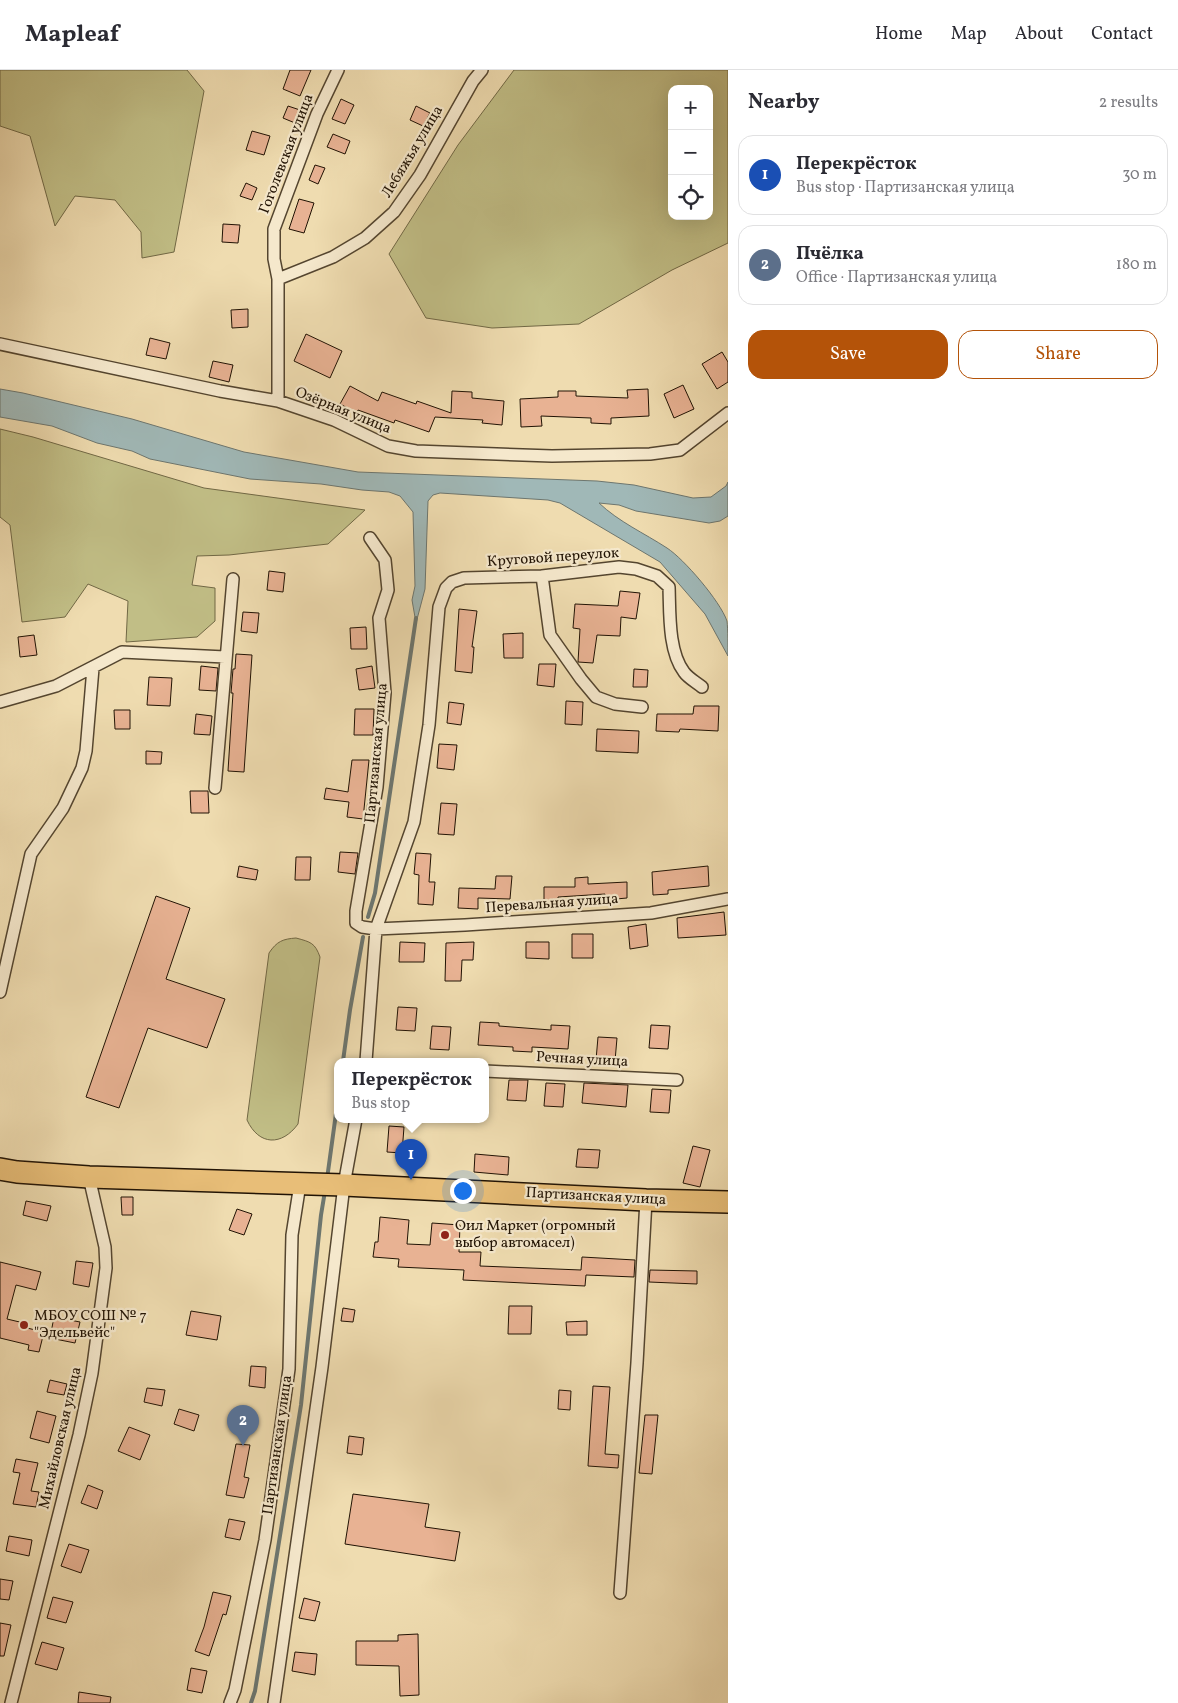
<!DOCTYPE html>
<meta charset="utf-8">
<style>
:root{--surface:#fff;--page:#f2f2f3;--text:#2b2b33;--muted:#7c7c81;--line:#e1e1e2;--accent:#b45309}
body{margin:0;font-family:Vollkorn,serif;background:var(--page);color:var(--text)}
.controls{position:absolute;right:15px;top:15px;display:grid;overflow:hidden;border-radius:10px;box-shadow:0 5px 20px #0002}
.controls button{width:45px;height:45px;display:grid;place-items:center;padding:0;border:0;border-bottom:1px solid var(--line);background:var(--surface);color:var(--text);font:25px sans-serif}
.you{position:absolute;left:462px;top:1120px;width:18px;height:18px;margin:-12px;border:4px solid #fff;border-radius:50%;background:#1a73e8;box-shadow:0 0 0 8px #1a73e833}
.badge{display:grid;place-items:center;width:32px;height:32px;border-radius:50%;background:var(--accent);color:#fff;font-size:16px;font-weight:700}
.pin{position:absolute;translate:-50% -41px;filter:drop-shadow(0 1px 2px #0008)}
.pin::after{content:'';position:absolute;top:26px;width:18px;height:15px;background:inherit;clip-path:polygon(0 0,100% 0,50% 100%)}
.popup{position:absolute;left:334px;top:988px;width:155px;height:65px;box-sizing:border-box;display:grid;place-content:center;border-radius:10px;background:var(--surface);filter:drop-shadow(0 1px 4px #0005);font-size:16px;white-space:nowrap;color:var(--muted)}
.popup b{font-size:19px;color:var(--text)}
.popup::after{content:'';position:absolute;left:50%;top:100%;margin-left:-10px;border:10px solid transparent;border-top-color:var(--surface)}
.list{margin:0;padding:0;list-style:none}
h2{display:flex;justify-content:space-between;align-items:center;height:65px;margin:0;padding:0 20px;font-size:21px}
h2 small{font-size:16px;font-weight:400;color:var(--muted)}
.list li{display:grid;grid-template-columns:32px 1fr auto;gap:15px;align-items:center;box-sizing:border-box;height:80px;margin:0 10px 10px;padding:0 10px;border:1px solid var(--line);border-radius:15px}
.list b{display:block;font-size:19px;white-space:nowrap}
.list p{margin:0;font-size:16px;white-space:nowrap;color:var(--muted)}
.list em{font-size:16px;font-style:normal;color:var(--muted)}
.actions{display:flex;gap:10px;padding:15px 20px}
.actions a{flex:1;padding:11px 0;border:1px solid var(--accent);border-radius:15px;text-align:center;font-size:18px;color:var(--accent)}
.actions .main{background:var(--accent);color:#fff}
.icon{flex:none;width:28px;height:28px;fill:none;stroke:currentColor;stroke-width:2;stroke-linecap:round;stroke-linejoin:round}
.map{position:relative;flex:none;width:728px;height:1633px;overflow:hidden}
header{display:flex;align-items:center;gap:30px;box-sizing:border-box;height:70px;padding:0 25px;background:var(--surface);border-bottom:1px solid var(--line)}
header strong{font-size:24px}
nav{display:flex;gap:28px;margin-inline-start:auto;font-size:18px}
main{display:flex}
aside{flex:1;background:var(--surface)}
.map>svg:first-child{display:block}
.green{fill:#c1be86;stroke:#716845;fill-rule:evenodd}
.water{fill:#a0b8b7;stroke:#6d766f}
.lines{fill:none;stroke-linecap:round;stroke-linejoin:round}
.stream{stroke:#6d766f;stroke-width:4}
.building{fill:#e8b293;stroke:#211304}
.street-casing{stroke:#54452f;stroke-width:14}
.highway-casing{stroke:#211304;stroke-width:24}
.street{stroke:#f5e8cc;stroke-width:11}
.highway{stroke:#e8be78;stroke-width:21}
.poi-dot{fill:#8f2418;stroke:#f5e8cc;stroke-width:2}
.labels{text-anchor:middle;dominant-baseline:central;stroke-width:4.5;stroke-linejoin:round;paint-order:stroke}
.street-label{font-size:15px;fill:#211304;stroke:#f5e8cc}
.poi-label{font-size:15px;fill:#211304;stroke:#f5e8cc;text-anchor:start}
</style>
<header>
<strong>Mapleaf</strong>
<nav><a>Home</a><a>Map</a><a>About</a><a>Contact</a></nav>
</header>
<main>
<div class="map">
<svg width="728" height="1633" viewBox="0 0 728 1633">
<rect width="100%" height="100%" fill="#efdcb0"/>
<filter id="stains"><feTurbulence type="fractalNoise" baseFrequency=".004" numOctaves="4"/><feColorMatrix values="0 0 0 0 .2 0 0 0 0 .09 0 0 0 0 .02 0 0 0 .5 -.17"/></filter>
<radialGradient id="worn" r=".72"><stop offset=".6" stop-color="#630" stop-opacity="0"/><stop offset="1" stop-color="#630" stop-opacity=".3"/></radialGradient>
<path class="green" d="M0,0h187l17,21 -30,161 -32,6 -1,-26 -26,-32 -40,-4 -20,30 -25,-90 -30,-10z
M514,0h214v173l-56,27 -93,54 -87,4 -66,-10 -37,-64 69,-109zM672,19h37v127h-37z
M0,359l33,8 171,51 161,22 -37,34 -99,11 -32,1 -5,29 23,3v33l-18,16 -71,5 2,-41 -40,-17 -23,33 -43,5 -12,-97 -10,-8z
M296,868c15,4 19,5 24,19l-22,167c-16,22 -39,22 -51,-4l22,-167c8,-12 14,-14 27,-15z"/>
<path class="water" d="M0,319l23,4 109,26 112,33 114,20 239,9 37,4 59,13 18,-1 15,-11 2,-4v34l-8,5 -11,2 -73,-12 -17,-6 -20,-2c20,19 45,30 68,45 17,11 53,53 60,73 1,9 1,25 1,35l-23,-42 -45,-52 -100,-59 -12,-3 -108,-7 -7,2 -5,6 -3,88 -9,34 -4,-23 3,-14 -2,-74 -13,-16 -11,-4 -27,-2 -41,-6 -71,-5 -100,-20 -18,-8 -35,-8 -45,-17 -52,-9z"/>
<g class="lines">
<path class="stream" d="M368,847l7,-24 41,-275
M343,991l7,-51 13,-73
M327,1109l10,-73
M251,1633l4,-12 46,-286 20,-190 4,-24"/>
</g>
<path class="building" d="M290,0h21l-11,26 -17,-7z
M341,29l13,6 -9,19 -13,-5z
M288,36l12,4 -5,13 -12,-5z
M416,36l14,7 -7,13 -13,-6z
M252,61l18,5 -6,19 -18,-5z
M333,64l17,7 -5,13 -18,-7z
M315,95l10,3 -7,16 -9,-4z
M246,113l11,5 -5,12 -12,-4z
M299,129l15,4 -10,30 -15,-4z
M223,154l17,1 -2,18 -16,-1z
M248,239v18l-16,1 -1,-18z
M306,264l36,17 -12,27 -36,-17z
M150,268l20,5 -4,16 -20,-4z
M722,282l6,10v20l-11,7 -15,-25z
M213,291l20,4 -4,17 -20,-5z
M683,315l11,24 -20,9 -10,-24z
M350,316l28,15 4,-9 34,12 1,-3 34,12 1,-22 20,1v6l32,3 -2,24 -20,-2 1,-3 -48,-3 -6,15 -34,-12 -1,3 -36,-13 -1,3 -17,-9z
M648,319l1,27 -38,2v6l-20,-1v-5l-50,-2 1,10 -21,1 -1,-28 38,-2v-6h18v5l52,2 -1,-8z
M269,501l16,2 -2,19 -16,-2z
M620,521l20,2 -4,26 -15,-2 -1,19 -23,-1 -4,28 -15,-1 2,-33 -7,-1 2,-24 43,2z
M459,539l18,2 -5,36h2l-2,26 -17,-2z
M243,542l16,1 -2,20 -16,-2z
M366,557l1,22h-16l-1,-21z
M523,563v25h-19l-1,-24z
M34,565l3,20 -17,2 -2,-20z
M236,584l16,1 -8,117 -16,-1 5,-78h-2l2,-24h2z
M539,594h17l-2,23 -17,-2z
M201,596l17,2 -2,23 -17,-1z
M372,596l3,22 -16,2 -3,-21z
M634,599l14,1 -1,17h-14z
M149,607l23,1 -2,28 -23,-1z
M566,631l17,1 -1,23 -17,-1z
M449,632l15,2 -3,21 -14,-2z
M694,636h25l-1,25 -38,-2 -1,3 -23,-1 1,-17h36z
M355,639h19l-1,26h-19z
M114,640h16v19h-15z
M196,644l16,2 -2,19 -16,-1z
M597,659l42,2 -1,22 -42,-2z
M439,674l18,1 -3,25 -17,-2z
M146,681l16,1 -1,12h-15z
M352,690h17l-6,59 -16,-2 2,-15 -25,-3 2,-11 22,4z
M190,721h18l1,22h-18z
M441,733l16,1 -3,31 -16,-1z
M340,782l18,1 -3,21 -17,-2z
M416,783l15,1 -2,28h6l-2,23 -15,-1 1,-29 -5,-1z
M296,787h15l-1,23h-15z
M239,796l19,4 -2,10 -19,-3z
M708,796l1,20 -41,4v4l-15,1 -1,-23z
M496,806h16l-2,23 -32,-1v11l-20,-1 1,-20 36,1z
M588,807v7l39,-2v16l-22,2v-6l-47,3v11l-14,1v-22h31v-9z
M156,826l34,12 -24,71 59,20 -18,49 -59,-20 -29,80 -33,-11z
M724,842l2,23 -48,3 -1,-20z
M646,854l2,22 -18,3 -2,-22z
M572,864h21v24h-21z
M400,872l25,1 -1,19h-25z
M474,872l-1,18h-11l-1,21h-16l1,-38z
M526,872h23v17l-23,-1z
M398,937l19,1 -2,23 -19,-1z
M480,952l19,1v3l52,4v-5l19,1 -2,23 -36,-2v5l-19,-1v-4l-35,-2z
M651,955l19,1 -2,23 -19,-1z
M432,956l19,1 -2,23 -19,-1z
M598,967l19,1 -2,23 -19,-1z
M509,1010h19l-2,21 -19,-1z
M546,1013l19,1 -2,23 -19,-1z
M584,1013l44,2 -2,22 -44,-4z
M652,1019l19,1 -2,23 -19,-1z
M389,1056l15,1 -2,26 -15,-1z
M693,1076l17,4 -10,37 -17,-4z
M578,1079l22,1 -2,18 -22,-1z
M475,1084l34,3 -1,18 -34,-3z
M121,1127h12v18h-11z
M26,1131l25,5 -4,15 -24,-6z
M237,1139l15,5 -8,21 -15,-5z
M380,1147l29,3 -2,24 23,1 2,-22 28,2 -1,27h22l-1,14 101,4 1,-13 53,3 -1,17 -48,-2 -1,11 -122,-6 1,-10 -66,-3 1,-8 -26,-2 2,-15h3z
M76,1191l17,2 -4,24 -16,-3z
M0,1192l41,10 -5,18 -20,-5 -9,34 21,5 -1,4 17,4 -5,20 -11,-2 1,-5 -29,-7z
M650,1200l47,1v13l-48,-2z
M509,1236h23l-1,28h-23z
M343,1238l12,2 -2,12 -12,-1z
M191,1241l30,5 -4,24 -31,-5z
M54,1247l26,5 -5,21 -25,-5z
M587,1251v14h-20l-1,-13z
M251,1296l15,1 -1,21 -16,-2z
M50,1310l17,4 -3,11 -17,-3z
M593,1316l17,1 -5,67 14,1 -1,13 -30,-2z
M147,1318l18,2 -3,16 -18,-4z
M559,1320l12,1 -1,19 -12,-1z
M179,1339l20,6 -5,16 -20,-7z
M37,1341l19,5 -7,27 -19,-5z
M645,1345h13l-6,59 -13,-1z
M129,1357l21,8 -10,25 -22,-9z
M349,1366l15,2 -2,17 -15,-2z
M236,1374l14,1 -6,32 5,1 -5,20 -18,-3z
M16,1389l22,4 -7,28 8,1 -3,15 -23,-3 7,-31 -7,-1z
M88,1415l15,6 -6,18 -16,-6z
M353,1424l76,10 -4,23 35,5 -5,29 -110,-17z
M229,1449l16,3 -5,18 -15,-3z
M9,1466l23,4 -3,16 -23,-5z
M69,1474l20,6 -8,23 -20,-7z
M0,1509l13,2 -4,19 -9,-1z
M213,1522l18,4 -5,19 -3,-1 -14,42 -14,-5 9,-24z
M53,1527l20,5 -7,21 -19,-5z
M304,1528l16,4 -5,19 -16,-3z
M0,1553l11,2 -7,31h-4z
M418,1564l1,61 -19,1 -1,-30 -43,-1v-24h42v-6z
M42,1572l22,6 -7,22 -22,-6z
M295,1582l22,2 -2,21 -23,-4z
M191,1598l16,3 -5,22 -15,-3z
M79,1622l32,5 -1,6h-32z"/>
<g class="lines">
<g class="street-casing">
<path id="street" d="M278,209l55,-22 32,-19 29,-26 26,-37 53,-94 9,-11
M0,274l220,47 58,10 56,19 54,26 28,5 136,5 98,-2 30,-4 48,-37
M278,331v-122l-4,-20v-30l43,-115 21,-44
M370,468l15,22 3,30 -9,28 6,75 -8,94 -21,124v12l6,4 14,2 89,-4 186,-12 77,-14
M542,506l8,59 31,44 15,18 19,7 27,3
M0,632l56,-16 66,-34 103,5
M215,718l18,-209
M0,922l31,-138 32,-46 19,-40 4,-17 7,-83
M366,991l10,-132 38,-107 15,-97 10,-118 7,-19 6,-6 12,-4 78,-2 77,-9 17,2 21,7 12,11c1,25 -1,64 15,85 4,6 12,10 18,15
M485,1001l192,9
M620,1523l17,-230 9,-163
M11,1633l68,-268 13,-62 14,-105 -1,-21 -16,-70
M230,1633l5,-13 30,-150 24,-171 3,-134 8,-51
M274,1633l48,-336 22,-182 12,-66"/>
</g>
<g class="highway-casing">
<path id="highway" d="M0,1099l17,3 72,5 255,8 302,15 82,2"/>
</g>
<use href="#street" class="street"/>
<use href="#highway" class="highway"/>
</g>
<g class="poi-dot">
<circle cx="445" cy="1165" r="5"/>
<circle cx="24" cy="1255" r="5"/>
</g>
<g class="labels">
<g class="street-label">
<text transform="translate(413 82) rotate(-59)">Лебяжья улица</text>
<text transform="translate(287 84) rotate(-69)">Гоголевская улица</text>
<text transform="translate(343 341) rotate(22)">Озёрная улица</text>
<text transform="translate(553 488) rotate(-4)">Круговой переулок</text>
<text transform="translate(377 683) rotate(-85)">Партизанская улица</text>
<text transform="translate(552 834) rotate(-4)">Перевальная улица</text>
<text transform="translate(582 990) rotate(3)">Речная улица</text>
<text transform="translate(596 1127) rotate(3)">Партизанская улица</text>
<text transform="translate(61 1368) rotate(-77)">Михайловская улица</text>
<text transform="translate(278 1375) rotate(-82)">Партизанская улица</text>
</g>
<g class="poi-label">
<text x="455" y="1156">Оил Маркет (огромный<tspan x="455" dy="17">выбор автомасел)</tspan></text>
<text x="34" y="1246">МБОУ СОШ № 7<tspan x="34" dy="17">"Эдельвейс"</tspan></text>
</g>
</g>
<rect width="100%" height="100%" filter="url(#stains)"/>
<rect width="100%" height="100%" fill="url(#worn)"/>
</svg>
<div class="controls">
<button>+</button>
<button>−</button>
<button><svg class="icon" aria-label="locate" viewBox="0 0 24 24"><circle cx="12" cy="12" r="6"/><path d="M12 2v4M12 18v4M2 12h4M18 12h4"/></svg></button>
</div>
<div class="you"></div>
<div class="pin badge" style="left:411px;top:1110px;background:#1a4fb4">1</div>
<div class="popup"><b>Перекрёсток</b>Bus stop</div>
<div class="pin badge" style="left:243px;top:1376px;background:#5c6f8a">2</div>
</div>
<aside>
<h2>Nearby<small>2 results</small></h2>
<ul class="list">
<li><span class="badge" style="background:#1a4fb4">1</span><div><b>Перекрёсток</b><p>Bus stop · Партизанская улица</p></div><em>30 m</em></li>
<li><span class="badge" style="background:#5c6f8a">2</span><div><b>Пчёлка</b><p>Office · Партизанская улица</p></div><em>180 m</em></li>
</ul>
<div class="actions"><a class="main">Save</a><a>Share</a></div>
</aside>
</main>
